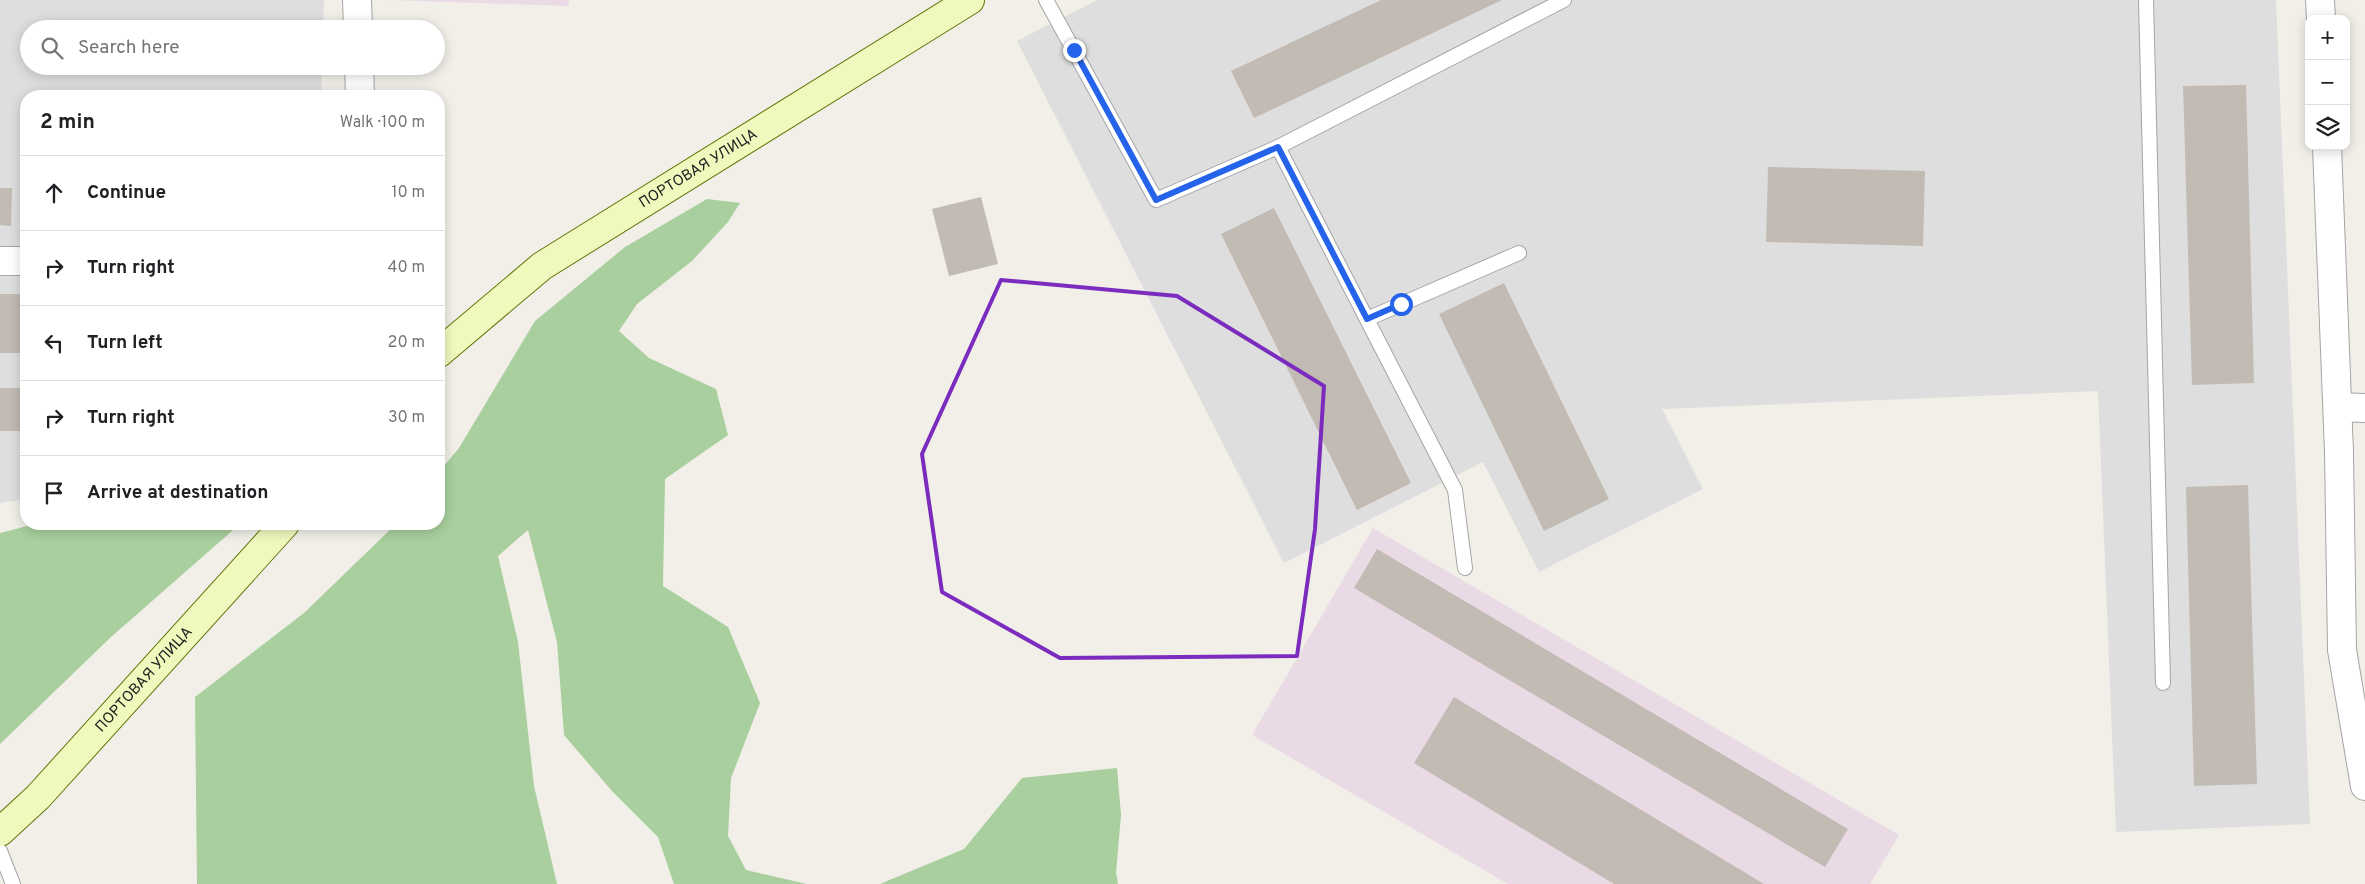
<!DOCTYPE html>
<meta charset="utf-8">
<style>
:root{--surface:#fff;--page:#f2f2f2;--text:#202124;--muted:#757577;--line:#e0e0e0}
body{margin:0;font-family:Overpass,sans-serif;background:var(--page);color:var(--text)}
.controls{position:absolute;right:15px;top:15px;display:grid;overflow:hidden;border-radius:10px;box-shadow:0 2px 12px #0003}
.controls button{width:45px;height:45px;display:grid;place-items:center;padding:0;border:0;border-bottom:1px solid var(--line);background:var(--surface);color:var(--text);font:25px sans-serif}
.stop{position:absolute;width:15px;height:15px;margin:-11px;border:4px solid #2563eb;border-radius:50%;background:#fff}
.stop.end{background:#2563eb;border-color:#fff;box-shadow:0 1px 5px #0008}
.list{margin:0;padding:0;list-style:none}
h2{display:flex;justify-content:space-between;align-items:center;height:65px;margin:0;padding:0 20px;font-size:21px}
h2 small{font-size:16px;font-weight:400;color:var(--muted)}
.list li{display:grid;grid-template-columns:32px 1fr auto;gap:15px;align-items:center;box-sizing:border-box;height:75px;padding:0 20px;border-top:1px solid var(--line)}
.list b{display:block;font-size:19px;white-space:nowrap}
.list em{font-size:16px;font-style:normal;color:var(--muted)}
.icon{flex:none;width:28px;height:28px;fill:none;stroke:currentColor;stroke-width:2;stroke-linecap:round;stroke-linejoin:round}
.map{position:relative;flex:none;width:2365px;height:884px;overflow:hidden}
.search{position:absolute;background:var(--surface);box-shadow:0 2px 12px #0003;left:20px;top:20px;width:425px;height:55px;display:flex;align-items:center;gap:12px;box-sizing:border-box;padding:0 18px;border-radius:28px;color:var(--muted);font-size:19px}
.panel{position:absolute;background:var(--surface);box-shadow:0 2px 12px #0003;left:20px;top:90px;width:425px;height:440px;border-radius:20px}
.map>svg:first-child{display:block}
.residential{fill:#dfdede}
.industrial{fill:#eadae5}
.forest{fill:#a8cf9d}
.building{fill:#c2bbb4}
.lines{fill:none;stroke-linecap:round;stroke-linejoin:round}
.lane-casing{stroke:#a5a5a5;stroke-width:16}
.street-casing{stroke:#a5a5a5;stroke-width:30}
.secondary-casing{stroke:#627808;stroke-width:30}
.lane{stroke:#fff;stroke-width:14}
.street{stroke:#fff;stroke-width:28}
.secondary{stroke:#f0f8be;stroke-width:28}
.route{stroke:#2563eb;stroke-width:6}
.marked{fill:none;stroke:#7b2cbf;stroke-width:4;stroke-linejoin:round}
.labels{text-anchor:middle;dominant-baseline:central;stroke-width:4.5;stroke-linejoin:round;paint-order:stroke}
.street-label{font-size:15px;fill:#212121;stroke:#fff}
</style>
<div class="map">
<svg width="2365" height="884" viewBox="0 0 2365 884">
<rect width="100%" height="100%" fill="#f1efe8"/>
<path class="residential" d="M0,0h324l-1,29h-294v37h293l-1,30h-295v403l-26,4z
M1097,0h1179l34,824 -194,8 -18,-441 -436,18 41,80 -164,83 -56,-110 -199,101 -267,-522z"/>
<path class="industrial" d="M389,0h180v6z
M1373,528l526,307 -29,49h-362l-256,-149z"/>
<path class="forest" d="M707,199l33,4 -12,19 -36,39 -55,43 -18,27 30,27 67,31 12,46 -63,44 -2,107 65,41 32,76 -29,75 -3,58 18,34 61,14h-133l-16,-47 -46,-46 -48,-56 -7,-93 -29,-112 -30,26 20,86 16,144 23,98h-360l-2,-187 109,-84 92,-89h43v-52l20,-24 76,-127 90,-74z
M35,524h205l-129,113 -111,107v-211z
M1117,768l4,47 -5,58 2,11h-238l84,-35 58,-71z"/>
<path class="building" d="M1381,0h121l-248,118 -23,-47z
M2246,85l8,298 -62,2 -9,-299z
M1768,167l157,4 -2,75 -157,-4z
M0,188h12l-1,38 -11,-1z
M981,197l17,67 -49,12 -17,-67z
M1274,208l137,275 -54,27 -136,-276z
M1504,283l105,216 -65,32 -105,-217z
M0,294h26v59h-26z
M0,388h26v43h-26z
M2248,485l9,299 -63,2 -8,-299z
M1377,549l471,280 -23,38 -471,-279z
M1454,697l310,187h-150l-200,-121z"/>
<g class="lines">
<g class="lane-casing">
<path id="lane" d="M1046,0l110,200 122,-53 286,-147
M2146,0l17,683
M1278,147l177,343 10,78
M1367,319l152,-66
M0,851l13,33"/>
</g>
<g class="street-casing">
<path id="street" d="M357,0l1,29
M2320,0l1,19
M359,66l1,30
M2327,146l12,306 3,198 23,136
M0,261h26
M2338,407l27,1"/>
</g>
<g class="secondary-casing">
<g id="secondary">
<path id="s1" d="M439,353l103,-87 428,-266"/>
<path id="s2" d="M0,832l38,-35 247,-273"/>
</g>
</g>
<use href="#lane" class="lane"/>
<use href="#street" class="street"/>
<use href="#secondary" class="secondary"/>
</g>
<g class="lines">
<path class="route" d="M1074,50l82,150 122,-53 89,172 34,-15"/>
</g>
<path class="marked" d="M1001,280l176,16 147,90 -9,143 -18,127 -237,2 -118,-66 -20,-138z"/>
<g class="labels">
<g class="street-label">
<text stroke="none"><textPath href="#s1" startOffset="319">ПОРТОВАЯ УЛИЦА</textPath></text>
<text stroke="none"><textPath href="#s2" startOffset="210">ПОРТОВАЯ УЛИЦА</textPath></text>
</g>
</g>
</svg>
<div class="controls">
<button>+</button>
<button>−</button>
<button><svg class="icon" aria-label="layers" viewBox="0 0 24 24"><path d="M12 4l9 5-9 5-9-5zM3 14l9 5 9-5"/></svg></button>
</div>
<div class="stop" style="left:1401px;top:304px"></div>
<div class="stop end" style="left:1074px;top:50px"></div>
<div class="search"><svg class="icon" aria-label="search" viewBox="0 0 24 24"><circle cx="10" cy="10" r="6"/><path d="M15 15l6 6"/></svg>Search here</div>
<section class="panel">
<h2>2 min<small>Walk · 100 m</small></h2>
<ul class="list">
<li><svg class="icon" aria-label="ahead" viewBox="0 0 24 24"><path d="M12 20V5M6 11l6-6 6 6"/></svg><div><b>Continue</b></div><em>10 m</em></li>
<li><svg class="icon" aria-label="right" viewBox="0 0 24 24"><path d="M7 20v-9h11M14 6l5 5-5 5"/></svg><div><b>Turn right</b></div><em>40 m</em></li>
<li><svg class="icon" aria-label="left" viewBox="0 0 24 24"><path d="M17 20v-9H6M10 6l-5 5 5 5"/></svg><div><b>Turn left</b></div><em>20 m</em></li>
<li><svg class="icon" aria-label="right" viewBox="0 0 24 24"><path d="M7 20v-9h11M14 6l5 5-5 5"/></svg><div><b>Turn right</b></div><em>30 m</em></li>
<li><svg class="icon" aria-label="arrive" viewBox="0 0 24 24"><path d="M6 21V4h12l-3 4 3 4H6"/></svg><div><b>Arrive at destination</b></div></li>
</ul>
</section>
</div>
